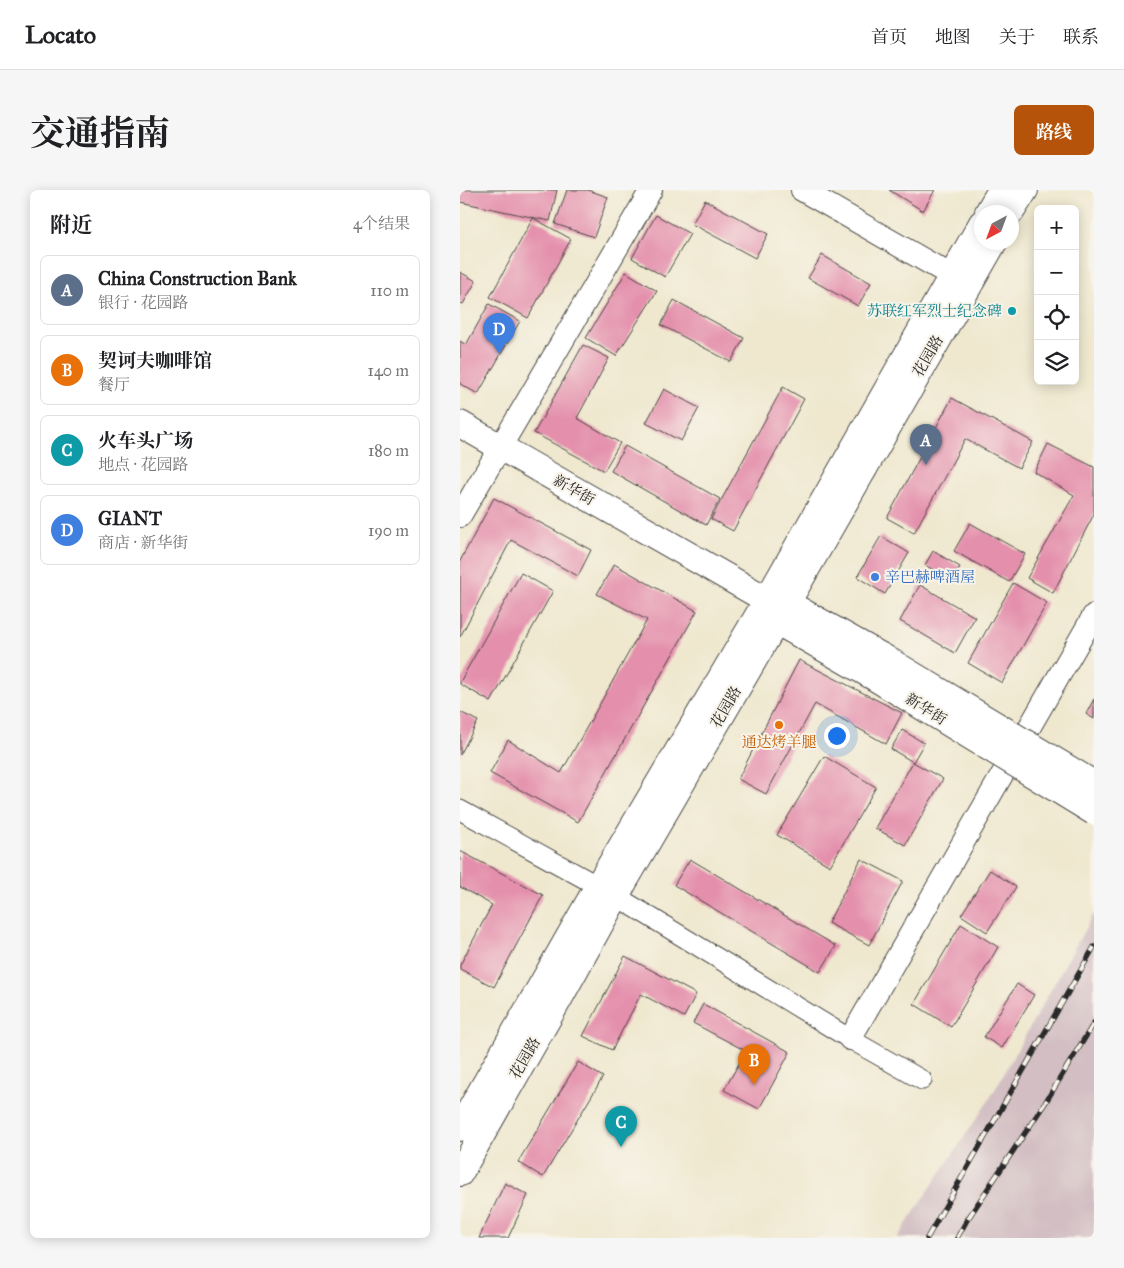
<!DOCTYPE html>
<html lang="zh">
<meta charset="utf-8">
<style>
:root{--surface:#fff;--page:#f6f6f6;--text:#202124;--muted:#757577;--line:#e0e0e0;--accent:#b45309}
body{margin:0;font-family:"IM FELL Great Primer","Noto Serif SC",serif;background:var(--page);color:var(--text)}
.controls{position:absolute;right:15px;top:15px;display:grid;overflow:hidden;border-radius:8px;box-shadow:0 2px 12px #0003}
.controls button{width:45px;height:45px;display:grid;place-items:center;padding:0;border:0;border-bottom:1px solid var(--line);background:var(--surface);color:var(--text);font:25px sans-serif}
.compass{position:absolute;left:514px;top:15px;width:45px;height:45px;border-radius:50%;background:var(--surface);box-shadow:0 2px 12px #0003;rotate:221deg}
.you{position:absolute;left:376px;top:545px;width:18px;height:18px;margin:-12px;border:4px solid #fff;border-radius:50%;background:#1a73e8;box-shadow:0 0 0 8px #1a73e833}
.badge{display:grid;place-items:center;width:32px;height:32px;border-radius:50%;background:var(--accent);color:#fff;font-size:16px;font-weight:700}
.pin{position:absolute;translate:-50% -41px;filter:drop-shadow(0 1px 2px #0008)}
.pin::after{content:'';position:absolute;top:26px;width:18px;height:15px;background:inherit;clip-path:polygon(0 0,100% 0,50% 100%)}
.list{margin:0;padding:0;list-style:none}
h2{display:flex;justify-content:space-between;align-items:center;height:65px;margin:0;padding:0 20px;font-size:21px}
h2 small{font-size:16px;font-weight:400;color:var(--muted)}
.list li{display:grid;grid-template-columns:32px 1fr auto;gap:15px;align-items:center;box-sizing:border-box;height:70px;margin:0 10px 10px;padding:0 10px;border:1px solid var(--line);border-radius:8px}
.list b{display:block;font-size:19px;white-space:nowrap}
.list p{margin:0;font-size:16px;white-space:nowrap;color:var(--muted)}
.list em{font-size:16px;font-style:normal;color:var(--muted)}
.icon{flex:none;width:28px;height:28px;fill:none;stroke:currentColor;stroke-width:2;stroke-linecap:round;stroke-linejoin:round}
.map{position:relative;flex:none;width:634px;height:1048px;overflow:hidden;border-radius:8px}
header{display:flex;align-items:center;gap:30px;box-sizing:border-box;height:70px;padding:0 25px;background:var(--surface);border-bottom:1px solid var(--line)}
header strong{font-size:24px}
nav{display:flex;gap:28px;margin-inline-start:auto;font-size:18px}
.intro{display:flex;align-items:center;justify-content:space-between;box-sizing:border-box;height:120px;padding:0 30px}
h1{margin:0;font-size:35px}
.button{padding:12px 22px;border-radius:8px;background:var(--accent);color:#fff;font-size:18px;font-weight:700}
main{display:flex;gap:30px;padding:0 30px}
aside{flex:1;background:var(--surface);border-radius:8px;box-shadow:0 2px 12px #0003}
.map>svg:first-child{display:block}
.industrial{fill:#d2bec3}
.building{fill:#e48fac}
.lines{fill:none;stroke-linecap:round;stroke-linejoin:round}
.minor-casing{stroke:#484744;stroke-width:21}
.tertiary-casing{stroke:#484744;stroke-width:24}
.secondary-casing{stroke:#484744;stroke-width:28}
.minor{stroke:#fff;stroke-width:19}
.tertiary{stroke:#fff;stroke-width:22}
.secondary{stroke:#fff;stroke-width:26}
.rail-casing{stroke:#2b2b2b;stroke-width:5.5}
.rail{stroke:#f7f3e8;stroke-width:4;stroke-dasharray:11;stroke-linecap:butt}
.secondary-bridge-casing{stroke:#484744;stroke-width:28;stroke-linecap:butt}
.secondary-bridge{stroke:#fff;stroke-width:26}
.culture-dot{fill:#0f9aa8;stroke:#f7f3e8;stroke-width:2}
.shop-dot{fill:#3f7fe0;stroke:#f7f3e8;stroke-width:2}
.food-dot{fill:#e8710a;stroke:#f7f3e8;stroke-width:2}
.labels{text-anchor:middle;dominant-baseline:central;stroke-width:4;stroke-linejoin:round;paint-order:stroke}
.culture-label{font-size:15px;fill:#0d838f;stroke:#f7f3e8;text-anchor:end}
.street-label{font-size:15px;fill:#2b2b2b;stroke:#f7f3e8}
.shop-label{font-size:15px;fill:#366cbe;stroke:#f7f3e8;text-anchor:start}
.food-label{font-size:15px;fill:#c56008;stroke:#f7f3e8}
</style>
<header>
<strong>Locato</strong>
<nav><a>首页</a><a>地图</a><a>关于</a><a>联系</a></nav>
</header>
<div class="intro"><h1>交通指南</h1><a class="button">路线</a></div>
<main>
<aside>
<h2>附近<small>4个结果</small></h2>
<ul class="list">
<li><span class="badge" style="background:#5c6f8a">A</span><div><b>China Construction Bank</b><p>银行 · 花园路</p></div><em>110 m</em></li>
<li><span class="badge" style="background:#e8710a">B</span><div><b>契诃夫咖啡馆</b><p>餐厅</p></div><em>140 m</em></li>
<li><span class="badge" style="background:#0f9aa8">C</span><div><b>火车头广场</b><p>地点 · 花园路</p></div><em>180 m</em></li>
<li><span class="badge" style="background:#3f7fe0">D</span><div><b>GIANT</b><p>商店 · 新华街</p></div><em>190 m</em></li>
</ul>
</aside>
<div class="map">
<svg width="634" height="1048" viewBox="0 0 634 1048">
<rect width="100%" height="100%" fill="#f7f3e8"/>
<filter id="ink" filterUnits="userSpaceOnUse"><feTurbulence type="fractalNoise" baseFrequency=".02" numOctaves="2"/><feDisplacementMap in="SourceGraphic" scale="10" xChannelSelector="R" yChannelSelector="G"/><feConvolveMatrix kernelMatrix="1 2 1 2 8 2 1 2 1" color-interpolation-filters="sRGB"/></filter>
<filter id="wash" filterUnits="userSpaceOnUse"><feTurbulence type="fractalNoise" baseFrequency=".0096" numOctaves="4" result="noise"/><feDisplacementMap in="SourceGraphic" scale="20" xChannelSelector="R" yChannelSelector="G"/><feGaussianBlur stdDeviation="1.12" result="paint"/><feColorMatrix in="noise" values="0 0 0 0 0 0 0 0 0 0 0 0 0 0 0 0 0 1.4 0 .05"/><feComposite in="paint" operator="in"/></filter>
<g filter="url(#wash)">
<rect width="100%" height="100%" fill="#efe8cf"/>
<path class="industrial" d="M634,723v325h-197l92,-138z"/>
<g id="blocks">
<path class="building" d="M0,0h97l-7,31 -90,-19z
M107,0h21l20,7 -14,40 -39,-13z
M429,0h46l-12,21z
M245,10l63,34 -13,24 -63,-34z
M196,25l34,19 -25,43 -33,-19z
M73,28l38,21 -43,79 -38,-21z
M362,65l49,28 -13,23 -50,-28z
M0,82l16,9 -13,23 -3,-1z
M166,82l31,19 -41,65 -30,-18z
M214,110l70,38 -13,24 -70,-37z
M29,114l31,17 -42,73 -18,-10v-43l6,4z
M123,155l26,13 -32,60 43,25 -16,28 -70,-38z
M323,197l21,12 -71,132 -22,-12z
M204,199l35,19 -18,33 -35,-18z
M492,208l81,44 -14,26 -54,-29 -51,94 -27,-15z
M588,254l46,23v47l-41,79 -26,-15 47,-83 -40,-23z
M165,256l95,53 -14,26 -95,-54z
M34,308l97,52 -13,26 -67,-36 -51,97v-76z
M510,333l55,31 -16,28 -55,-31z
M421,346l28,17 -24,41 -28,-17z
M473,361l27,16 -8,14 -27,-16z
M154,374l83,47 -119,211 -88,-49 18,-33 53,33 86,-153 -50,-26z
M61,383l32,18 -62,111 -31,-18v-2z
M553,393l34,20 -45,80 -34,-20z
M460,395l55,32 -20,36 -55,-32z
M339,470l103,53 -16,31 -71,-40 -49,90 -28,-15z
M634,509v20l-8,-5z
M0,522l18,9 -18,34z
M442,540l22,13 -11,19 30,17 -38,66 -30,-17 38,-66 -22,-13z
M364,566l52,31 -46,79 -53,-31z
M0,661l83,44 -49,92 -34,-18v-4l32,-60 -32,-18z
M230,669l146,87 -16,26 -146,-87z
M401,669l42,22 -34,64 -41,-22z
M530,680l26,17 -29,45 -26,-17z
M501,734l37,23 -47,80 -37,-23z
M165,766l71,38 -12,23 -43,-23 -29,56 -29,-14z
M557,794l17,11 -32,53 -18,-11z
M243,814l87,48 -31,57 -35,-19 22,-39 -53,-28z
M118,872l25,15 -60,100 -25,-15z
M45,993l23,12 -20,43h-29z"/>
</g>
</g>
<g filter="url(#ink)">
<use href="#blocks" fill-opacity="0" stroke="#484744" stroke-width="1"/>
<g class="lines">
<g class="minor-casing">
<path id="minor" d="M0,620l156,86 234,143 72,41"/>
</g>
<g class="tertiary-casing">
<path id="tertiary" d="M342,0l164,94
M0,326l191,-326
M390,849l244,-424"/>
</g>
<g class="secondary-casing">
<path id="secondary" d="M528,22l13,-22
M551,22l14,-22
M0,234l307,176 20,3 96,54
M309,415l7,16 96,55
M0,938l138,-242 169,-286 215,-377
M0,983l99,-174 57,-103 171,-293 207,-361"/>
</g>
<use href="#minor" class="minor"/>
<use href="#tertiary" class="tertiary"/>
<use href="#secondary" class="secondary"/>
<g class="rail-casing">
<path id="rail" d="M467,1048l167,-291
M497,1048l10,-18 78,-117 49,-80"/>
</g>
<use href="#rail" class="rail"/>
<g class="secondary-bridge-casing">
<path id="secondary-bridge" d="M423,467l211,127
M412,486l222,136"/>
</g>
<use href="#secondary-bridge" class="secondary-bridge"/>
</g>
</g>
<circle class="culture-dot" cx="552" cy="121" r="5"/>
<circle class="shop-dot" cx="415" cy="387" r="5"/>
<circle class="food-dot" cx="319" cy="535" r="5"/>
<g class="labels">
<g class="culture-label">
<text x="542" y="121">苏联红军烈士纪念碑</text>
</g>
<g class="street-label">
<text transform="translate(468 166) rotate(-60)">花园路</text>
<text transform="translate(114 300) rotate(30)">新华街</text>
<text transform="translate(266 517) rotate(-60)">花园路</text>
<text transform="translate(466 519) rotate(32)">新华街</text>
<text transform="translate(65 868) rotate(-60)">花园路</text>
</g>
<g class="shop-label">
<text x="425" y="387">辛巴赫啤酒屋</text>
</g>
<g class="food-label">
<text x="319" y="552">通达烤羊腿</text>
</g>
</g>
</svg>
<div class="controls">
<button>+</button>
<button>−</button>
<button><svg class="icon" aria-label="locate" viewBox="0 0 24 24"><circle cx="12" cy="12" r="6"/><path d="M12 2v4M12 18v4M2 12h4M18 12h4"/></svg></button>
<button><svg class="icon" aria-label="layers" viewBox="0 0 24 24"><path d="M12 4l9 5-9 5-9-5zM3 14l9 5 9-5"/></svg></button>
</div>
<svg class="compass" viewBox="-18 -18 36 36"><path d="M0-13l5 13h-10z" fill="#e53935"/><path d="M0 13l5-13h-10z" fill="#757577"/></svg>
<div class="you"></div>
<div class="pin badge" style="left:466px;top:275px;background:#5c6f8a">A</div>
<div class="pin badge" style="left:294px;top:895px;background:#e8710a">B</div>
<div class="pin badge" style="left:161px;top:957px;background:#0f9aa8">C</div>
<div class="pin badge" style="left:39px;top:164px;background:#3f7fe0">D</div>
</div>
</main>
